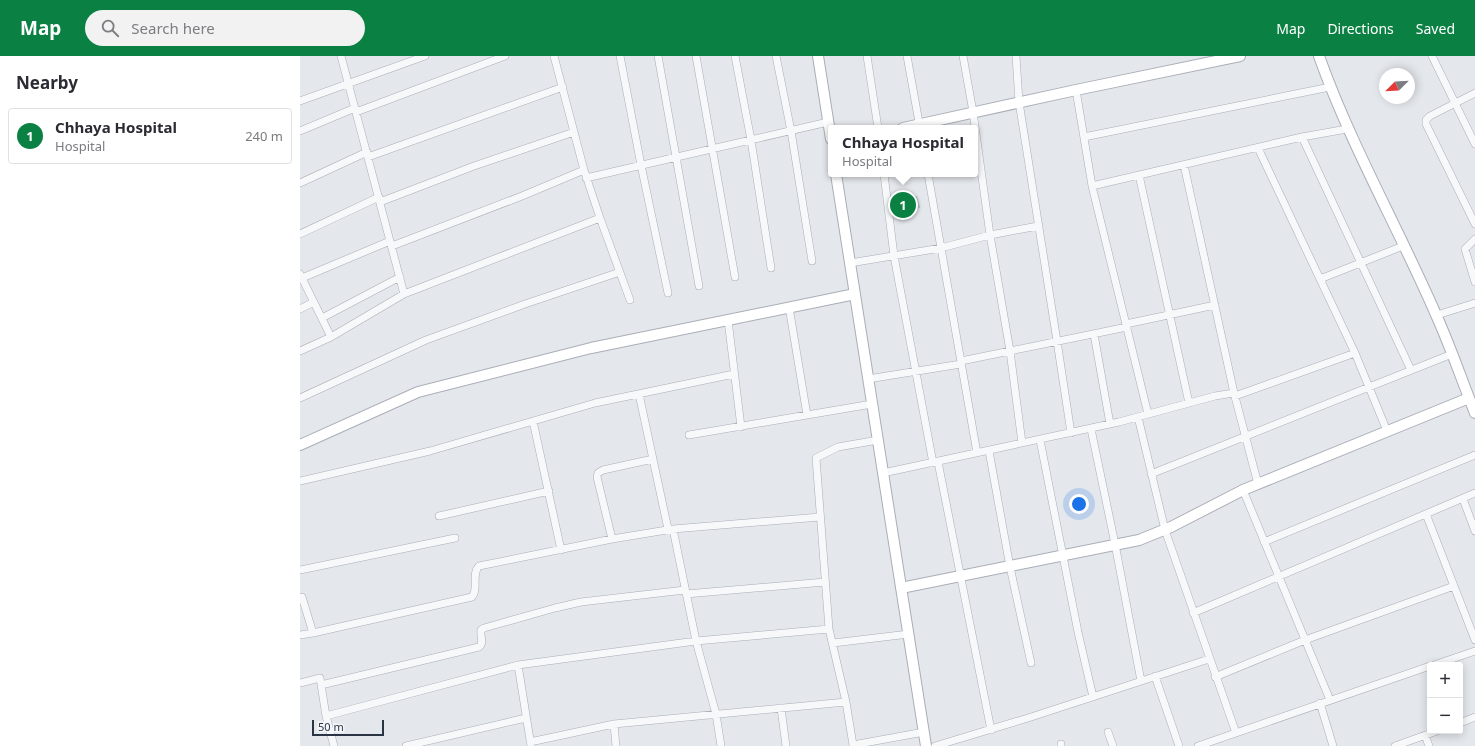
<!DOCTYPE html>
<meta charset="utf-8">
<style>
:root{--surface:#fff;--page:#f2f2f3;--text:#2b2b33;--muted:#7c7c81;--line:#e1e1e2;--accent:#0b8043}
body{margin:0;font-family:"Noto Sans",sans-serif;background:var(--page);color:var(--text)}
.controls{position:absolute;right:12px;bottom:12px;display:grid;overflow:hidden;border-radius:4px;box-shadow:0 2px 10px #0003}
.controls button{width:36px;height:36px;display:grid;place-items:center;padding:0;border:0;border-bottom:1px solid var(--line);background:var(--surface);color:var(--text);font:20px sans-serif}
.compass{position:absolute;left:1079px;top:12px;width:36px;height:36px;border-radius:50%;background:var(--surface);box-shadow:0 2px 10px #0003;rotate:246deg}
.scale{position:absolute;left:12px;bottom:10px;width:72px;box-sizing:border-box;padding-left:4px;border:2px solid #2b3445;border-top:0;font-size:11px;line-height:14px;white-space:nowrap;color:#2b3445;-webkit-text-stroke:3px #f4f6f9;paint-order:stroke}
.you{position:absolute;left:779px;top:448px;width:14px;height:14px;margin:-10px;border:3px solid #fff;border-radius:50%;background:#1a73e8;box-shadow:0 0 0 6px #1a73e833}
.badge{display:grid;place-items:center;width:26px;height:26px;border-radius:50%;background:var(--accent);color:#fff;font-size:13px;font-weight:700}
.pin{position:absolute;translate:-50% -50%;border:2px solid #fff;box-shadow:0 1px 4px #0006}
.popup{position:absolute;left:528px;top:69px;width:150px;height:52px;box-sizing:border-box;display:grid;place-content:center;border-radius:4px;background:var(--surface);filter:drop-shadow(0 1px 3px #0005);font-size:13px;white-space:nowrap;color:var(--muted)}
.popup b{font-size:15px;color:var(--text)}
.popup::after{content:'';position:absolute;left:50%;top:100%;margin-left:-8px;border:8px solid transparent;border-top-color:var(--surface)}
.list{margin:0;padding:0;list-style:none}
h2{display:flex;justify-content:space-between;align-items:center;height:52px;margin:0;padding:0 16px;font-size:17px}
h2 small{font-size:13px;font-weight:400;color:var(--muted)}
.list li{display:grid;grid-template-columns:26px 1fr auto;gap:12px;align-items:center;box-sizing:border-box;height:56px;margin:0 8px 8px;padding:0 8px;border:1px solid var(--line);border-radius:4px}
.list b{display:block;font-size:15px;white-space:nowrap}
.list p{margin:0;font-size:13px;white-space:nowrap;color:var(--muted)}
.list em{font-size:13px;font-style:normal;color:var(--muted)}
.icon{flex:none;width:22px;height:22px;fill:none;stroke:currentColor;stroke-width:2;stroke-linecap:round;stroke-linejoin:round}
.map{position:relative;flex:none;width:1175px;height:690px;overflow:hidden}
header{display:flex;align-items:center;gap:24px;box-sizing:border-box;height:56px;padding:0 20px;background:var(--accent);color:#fff}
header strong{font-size:19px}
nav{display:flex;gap:22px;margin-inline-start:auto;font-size:14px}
.search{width:280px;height:36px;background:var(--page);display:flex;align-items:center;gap:10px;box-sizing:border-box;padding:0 14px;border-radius:22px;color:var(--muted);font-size:15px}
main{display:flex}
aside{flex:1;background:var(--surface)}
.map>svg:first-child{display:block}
.building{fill:#bbc0ca}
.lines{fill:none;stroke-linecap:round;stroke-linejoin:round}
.street-casing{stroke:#a9aeb7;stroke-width:8}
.secondary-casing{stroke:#a9aeb7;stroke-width:12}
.street{stroke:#f7f8fa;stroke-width:7}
.secondary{stroke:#fff;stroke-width:10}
</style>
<header>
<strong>Map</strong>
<div class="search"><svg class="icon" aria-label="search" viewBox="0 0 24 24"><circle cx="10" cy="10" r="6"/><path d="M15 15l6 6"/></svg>Search here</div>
<nav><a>Map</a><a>Directions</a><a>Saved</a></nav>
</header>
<main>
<aside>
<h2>Nearby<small></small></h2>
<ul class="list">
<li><span class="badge">1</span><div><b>Chhaya Hospital</b><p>Hospital</p></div><em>240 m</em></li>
</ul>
</aside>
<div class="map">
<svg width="1175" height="690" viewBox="0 0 1175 690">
<rect width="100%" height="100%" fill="#e4e7ec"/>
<path class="building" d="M617,140l3,12 -26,5 -2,-12z"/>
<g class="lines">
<g class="street-casing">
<path id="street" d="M41,0l63,238
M320,0l21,109 27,128
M358,0l41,230
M396,0l39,221
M435,0l16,84 20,128
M476,0l15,75 21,130
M567,0l11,72
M607,0l13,72
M663,0l10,56 17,123 20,116 12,92
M716,0l3,46 38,239 14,92
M1132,0l43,88
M776,34l16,96 56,228
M1175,37l-45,23 -4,4v4l49,100
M0,45l125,-45
M56,56l149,-56
M0,75l55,-23
M784,81l246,-50
M1002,81l109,233
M958,92l97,205 32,78
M68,101l195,-70
M884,109l50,228 24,91
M584,118l10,82 39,207
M628,118l49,279
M839,119l50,228
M286,122l242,-56
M0,127l67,-31
M792,130l210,-49 45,-8
M80,146l94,-36 100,-34
M300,162l30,82
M0,178l79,-37
M1175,183l-10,10 10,33
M92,190l130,-50 62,-26
M550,207l91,-15 49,-13 48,-9
M0,218l31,63 -31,14
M2,222l88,-37
M1020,223l83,-33
M489,251l18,108
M0,253l14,-7
M1137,259l38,-12
M22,262l78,-41
M428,264l13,107
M826,268l89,-19
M794,278l16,90
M31,281l73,-43 196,-76 -16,-48 -30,-114
M661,305l166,-34
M568,323l93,-15
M339,338l29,135
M935,340l120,-43
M0,342l126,-58 99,-36 95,-32
M838,361l27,113 71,203
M233,365l28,129
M791,373l24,115 26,137
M389,379l183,-31
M740,384l38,192 15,65
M689,395l21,116 21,96
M638,406l53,268
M583,417l236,-51 96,-26 19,-3
M851,418l301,-120
M0,425l130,-30 165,-48 139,-29
M943,434l87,210
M1163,443l12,32
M1126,458l49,126
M139,460l110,-25
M312,483l-15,-62 1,-4 5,-3 50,-11
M964,486l211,-87
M0,514l155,-32
M386,538l139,-12
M893,557l282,-120
M529,573l-13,-171 22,-11 40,-7
M13,577l159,-36c7,-8 -1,-23 7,-31l133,-27 61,-10
M0,579l13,-2 -11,-36
M533,587l76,-9
M1134,609l41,-14
M855,620l24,70
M915,621l90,-37 149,-54
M0,627l20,-5 6,38
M21,629l158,-38 2,-2c2,-5 -1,-10 0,-15l3,-2 71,-20 26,-6 104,-12
M1020,647l13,43
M481,652l5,38
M1160,667l15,-6
M808,676l5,14
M1125,679l4,11
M230,686l84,-18
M761,688v2
M34,690l-8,-30 192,-51
M106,690l120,-28
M231,690l-13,-81 178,-24 133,-12 17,73 7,43 71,-13
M316,690l-2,-22 232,-22
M421,690l-5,-32 -20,-73 -23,-112 147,-12
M635,690l93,-28 181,-59
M898,690l232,-80
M1095,690l42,-15"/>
</g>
<g class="secondary-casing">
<path id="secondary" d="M518,0l13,83
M1019,0c32,90 80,173 118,261 14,31 25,64 38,96
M603,72l173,-38 164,-34
M536,118l90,572
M0,389l118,-53 173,-44 264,-54
M601,532l238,-48 32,-13 72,-37 226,-92"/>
</g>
<use href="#street" class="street"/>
<use href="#secondary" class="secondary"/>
</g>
</svg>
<div class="controls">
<button>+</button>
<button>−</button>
</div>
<svg class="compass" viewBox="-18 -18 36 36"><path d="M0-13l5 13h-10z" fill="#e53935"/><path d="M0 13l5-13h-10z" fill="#7c7c81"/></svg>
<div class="scale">50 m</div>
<div class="you"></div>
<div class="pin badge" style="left:603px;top:149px">1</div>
<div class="popup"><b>Chhaya Hospital</b>Hospital</div>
</div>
</main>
